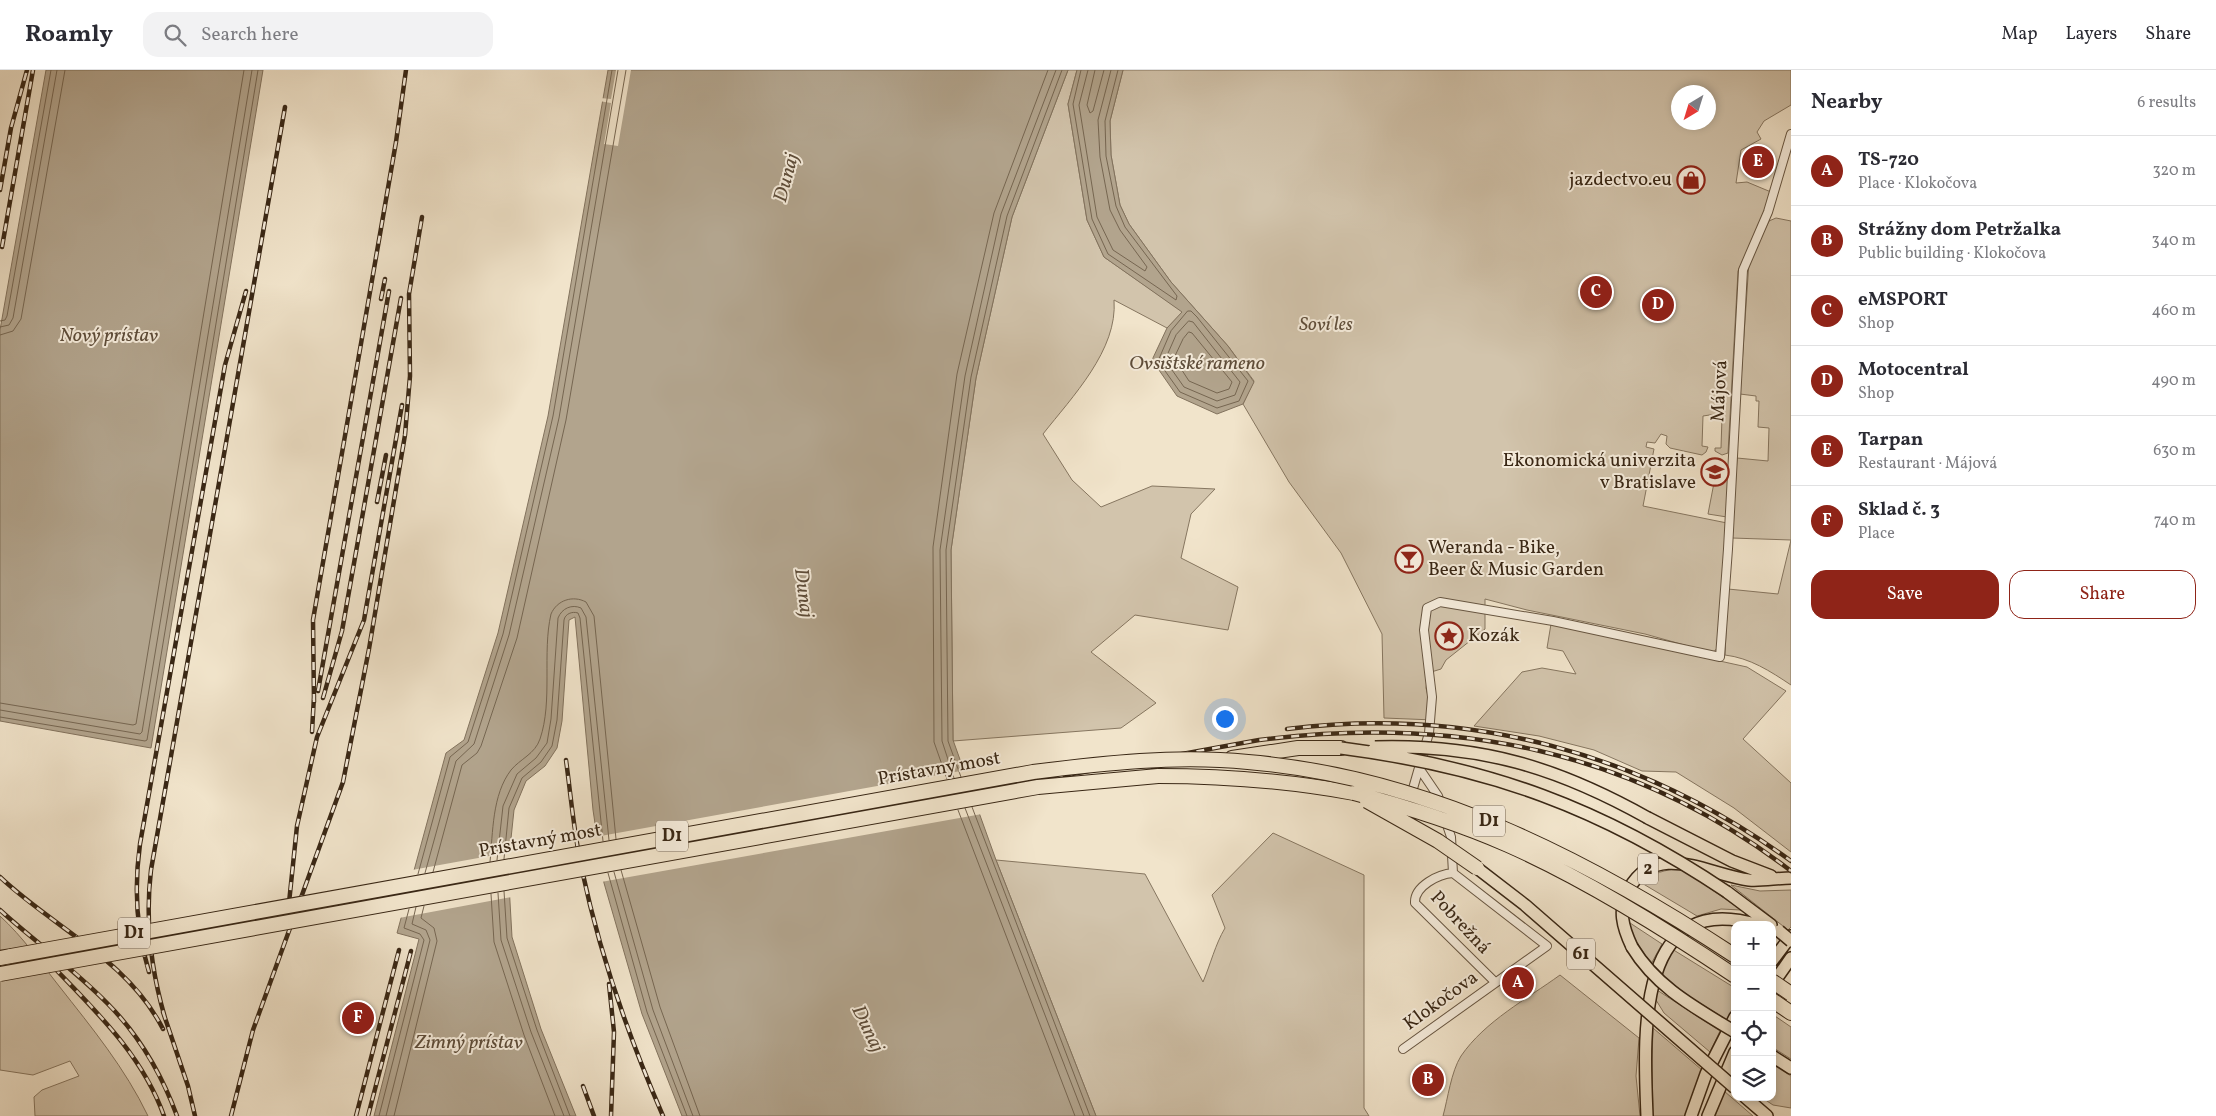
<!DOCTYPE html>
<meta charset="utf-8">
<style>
:root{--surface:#fff;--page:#f2f2f3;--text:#2b2b33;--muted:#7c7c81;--line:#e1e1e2;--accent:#8f2418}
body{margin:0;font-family:Vollkorn,serif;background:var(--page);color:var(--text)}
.controls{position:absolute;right:15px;bottom:15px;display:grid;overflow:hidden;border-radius:10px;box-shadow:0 2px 8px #0003}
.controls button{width:45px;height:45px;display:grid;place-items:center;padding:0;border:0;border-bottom:1px solid var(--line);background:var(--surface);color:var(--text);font:25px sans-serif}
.compass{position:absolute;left:1671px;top:15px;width:45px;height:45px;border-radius:50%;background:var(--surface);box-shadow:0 2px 8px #0003;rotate:218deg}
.you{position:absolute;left:1224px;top:648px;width:18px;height:18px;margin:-12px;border:4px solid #fff;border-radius:50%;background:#1a73e8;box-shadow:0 0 0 8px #1a73e833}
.badge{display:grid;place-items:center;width:32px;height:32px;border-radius:50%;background:var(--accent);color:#fff;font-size:16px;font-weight:700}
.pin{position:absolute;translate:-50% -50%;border:2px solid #fff;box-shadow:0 1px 5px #0006}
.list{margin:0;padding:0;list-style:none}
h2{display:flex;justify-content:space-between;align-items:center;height:65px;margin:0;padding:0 20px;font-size:21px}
h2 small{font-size:16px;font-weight:400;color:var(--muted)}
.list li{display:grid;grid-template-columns:32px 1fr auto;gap:15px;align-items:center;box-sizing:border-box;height:70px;padding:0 20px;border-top:1px solid var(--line)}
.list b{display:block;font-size:19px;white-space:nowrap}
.list p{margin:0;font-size:16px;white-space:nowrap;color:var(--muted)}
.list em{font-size:16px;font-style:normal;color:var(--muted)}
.actions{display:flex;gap:10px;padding:15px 20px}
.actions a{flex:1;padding:11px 0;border:1px solid var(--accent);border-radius:15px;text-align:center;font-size:18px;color:var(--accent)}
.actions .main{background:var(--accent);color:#fff}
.icon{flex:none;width:28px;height:28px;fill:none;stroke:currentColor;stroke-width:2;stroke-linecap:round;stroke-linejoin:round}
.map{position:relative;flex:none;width:1791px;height:1046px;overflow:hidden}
header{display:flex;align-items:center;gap:30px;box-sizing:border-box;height:70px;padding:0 25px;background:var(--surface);border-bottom:1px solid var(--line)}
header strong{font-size:24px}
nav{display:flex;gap:28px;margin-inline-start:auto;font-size:18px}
.search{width:350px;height:45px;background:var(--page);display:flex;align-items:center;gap:12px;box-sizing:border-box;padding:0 18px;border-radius:15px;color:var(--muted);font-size:19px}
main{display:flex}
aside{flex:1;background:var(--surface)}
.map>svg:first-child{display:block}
.green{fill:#d2c4ac;stroke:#867660;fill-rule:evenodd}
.water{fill:#b2a48d;stroke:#82725d}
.pier{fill:#f1e4cb}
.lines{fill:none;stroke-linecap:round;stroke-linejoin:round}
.shore{stroke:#766651;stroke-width:1}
.minor-casing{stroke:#675642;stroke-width:10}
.primary-casing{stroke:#392715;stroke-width:14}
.motorway-casing{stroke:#392715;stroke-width:16}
.minor{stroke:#f6eddd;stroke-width:8}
.primary{stroke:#f1e4cb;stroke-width:11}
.motorway{stroke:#f1e4cb;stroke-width:14}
.rail-casing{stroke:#392715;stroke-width:4.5}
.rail{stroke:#f6eddd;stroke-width:2.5;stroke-dasharray:8;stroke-linecap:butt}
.primary-bridge-casing{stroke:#392715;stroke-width:14;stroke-linecap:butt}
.motorway-bridge-casing{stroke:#392715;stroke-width:16;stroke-linecap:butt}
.primary-bridge{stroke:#f1e4cb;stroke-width:11}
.motorway-bridge{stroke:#f1e4cb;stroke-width:14}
.labels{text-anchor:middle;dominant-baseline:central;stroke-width:4;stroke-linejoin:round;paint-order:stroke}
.shield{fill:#f6eddd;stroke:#726251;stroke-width:1}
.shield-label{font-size:18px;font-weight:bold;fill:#392715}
.poi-label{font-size:19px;fill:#392715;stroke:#f6eddd;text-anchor:end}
.park-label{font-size:19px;font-style:italic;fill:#5f4e3b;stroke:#f6eddd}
.street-label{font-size:19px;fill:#392715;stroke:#f6eddd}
.water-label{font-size:20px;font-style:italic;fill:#5d4c39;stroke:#f6eddd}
</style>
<header>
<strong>Roamly</strong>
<div class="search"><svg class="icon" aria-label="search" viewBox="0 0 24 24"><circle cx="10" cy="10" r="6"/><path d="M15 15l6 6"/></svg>Search here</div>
<nav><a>Map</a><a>Layers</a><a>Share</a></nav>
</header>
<main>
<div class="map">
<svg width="1791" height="1046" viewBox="0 0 1791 1046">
<rect width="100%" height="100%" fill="#f1e4cb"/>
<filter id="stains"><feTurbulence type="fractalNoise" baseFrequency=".004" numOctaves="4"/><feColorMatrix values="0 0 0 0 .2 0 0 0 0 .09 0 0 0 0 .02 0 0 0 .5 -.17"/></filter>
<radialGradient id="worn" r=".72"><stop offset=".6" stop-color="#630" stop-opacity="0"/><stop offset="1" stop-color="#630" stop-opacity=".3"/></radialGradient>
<path class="green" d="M1068,0h9l-9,34 19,116 17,37 79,55 -16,16 -53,-28c4,50 -42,97 -71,134l29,46 29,27 51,-21 63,3 -24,25 -10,44 57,29 -10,43 -93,-15 -44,37 65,51 -35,25 -168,13 -2,-191 25,-172 36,-161z
M1123,0h668v35l-27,16 -7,11 4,7 -20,11 -5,33 11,-1 24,10 -13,36 -20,43 -10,182 -6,2 -7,-4v-3h6l1,-31 -6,-1v-2l-13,2 -1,30 6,1 -2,5 -4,3 -32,-7 -4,-4 1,-8 -6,-2 -6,9 -8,-1 -1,5 8,2 -11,57 84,17 -10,125 -4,5 -68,-19 -118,-24 -42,-11v30l-39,31 -5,9 -13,4 -2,15 8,32 -50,-2 -2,-84 -41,-81 -52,-71 -46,-78 11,-23 -26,-35 -57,-64 -42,-58 -9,-19 -9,-50 -1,-34zM1678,22h30v30h-30z
M1776,148l15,3v464c-21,-14 -41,-27 -66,-30l3,-66 50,5 13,-54 -59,-2 5,-80 31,3 1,-33 -11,-1 1,-26h-3v-5l-16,-2 9,-132 20,-41z
M1718,392l11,4 -2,51 -19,-3z
M1551,554l196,43 39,24 -43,48 48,44v69l-57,-44 -58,-36 -34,-1 -48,-21 -55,-14 -65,-10 48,-54 20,-4 34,6 -13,-23 -16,-3z
M1273,763l91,42v233l5,8h-273l-100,-256 149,14 58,108c8,-19 12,-37 22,-54l-13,-33z
M1681,798l60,42 -20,-1 -24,7 -57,-34c13,-9 25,-12 41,-14z
M1731,815l29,6 31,-1v37l-3,3z
M0,846c23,21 40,46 59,70 33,42 66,82 89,130h-113l-1,-19 8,-7 37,-14 -9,-15 -37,14 -33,-5z
M1627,851l35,23 -11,20 -20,-31z
M1672,879l63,39v20l-8,12 -48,-30 -19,-17z
M1560,905l79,63 -3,38 4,40h-197c5,-18 8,-44 18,-60 24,-35 66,-57 99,-81z
M1657,920l63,41 -10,21 -46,-39 -8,-13z
M1772,944l19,13v32l-19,-12z
M1653,958l49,42 -17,46h-32l-1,-54z
M1772,994l19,12v32l-18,-3 -12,-8h11z
M1724,1021l29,25h-38z"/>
<path class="water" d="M46,0h217l-112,678 -151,-27v-391z
M608,0h460l-56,147 -36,161 -25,172 2,190 43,120 100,256h-414l-40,-102 -38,-131 -11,-73 -18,-193 -6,3 -7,101 -5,27 -12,18 -19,15 -12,29 -6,57 4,70 29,92 35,87h-202l45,-177 -22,-6 49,-180 18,-13 34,-107 50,-217z
M1077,0h46l-13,51 1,34 9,50 9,19 42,58 57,64 26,36 -11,22 -26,10 -40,-18 -25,-36 15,-32 15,-16 -78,-55 -17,-37 -19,-116z"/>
<path class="pier" d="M616,0h15l-13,76 -14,-2 7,-41 -12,-2 1,-3 11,1z
M966,700l16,44 -381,68 -6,-45z
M512,782v45l-113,21 13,-48z"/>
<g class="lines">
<path class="shore" d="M1081,0l-8,34 19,115 16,35 68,46 1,-4 -52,-69 -9,-21 -10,-50 -1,-35 13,-51
M1088,0l-9,35 18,112 16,33 32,21 2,-4 -27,-37 -10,-20 -10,-53 -2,-37 13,-50
M1095,0l-8,35 3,8 3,-2 11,-41
M1188,241h3l6,6 51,64 -9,20 -22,7 -37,-16 -22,-31 13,-30z
M0,251l5,-1 2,-4 44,-246
M1189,251l4,1 47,60 -5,13 -18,6 -33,-14 -19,-27 11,-25z
M0,257l9,-2 4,-7 44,-248
M1189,262l3,1 40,49 -3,7 -12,4 -28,-12 -15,-23 9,-19z
M0,265l13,-4 8,-12 44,-249
M0,633l133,22 3,-1 108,-654
M0,640l140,24 2,-2 110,-662
M0,647l145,24 2,-1 111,-670
M961,707l-13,-36 -2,-191 25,-173 36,-161 55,-146
M954,708l-12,-37 -2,-191 25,-174 36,-162 55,-144
M947,709l-13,-37 -1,-195 24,-173 37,-161 54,-143
M972,737l118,309
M965,738l119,308
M958,740l117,306
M504,789l5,-51 13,-30 19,-16 11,-16 5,-26 7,-100c1,-6 8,-9 14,-7l2,5 23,223
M497,790l6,-54 14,-32 19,-16 11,-15 4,-24 7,-101c4,-10 14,-14 23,-10l5,9 23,223
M490,792c3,-30 2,-67 21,-92 9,-11 24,-16 29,-31 13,-38 2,-86 11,-125 6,-14 22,-19 35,-12l8,14 22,223
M621,800l39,137 40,109
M433,802l29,-107 15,-12 4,-7 36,-108 49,-218 60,-350
M614,802l39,138 40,106
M425,803l31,-112 18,-17 35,-109 50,-217 59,-348
M608,803l39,139 40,104
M418,804l32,-117 18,-15 35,-108 50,-218 59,-346
M504,821l3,47 30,92 33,86
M498,823l3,47 30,92 33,84
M491,824l3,48 30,93 31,81
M379,1046l45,-176 -4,-6 -16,-6 5,-19
M386,1046l44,-176 -4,-10 -14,-6 4,-17
M394,1046l43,-175 -3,-13 -13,-10 3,-12"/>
<g class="minor-casing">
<path id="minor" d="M1419,698l19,28 3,10
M1412,722l17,-59 3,-36 -8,-67 3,-22 13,-6 113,19 167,36 8,-108 15,-279 25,-58 23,-78
M1453,803c-14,1 -39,13 -38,30l80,79
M1403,979l144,-103 -94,-73 -2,-36 -6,-18"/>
</g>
<g class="primary-casing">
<path id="primary" d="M1648,748l84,43 39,15
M1727,822l44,33
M1632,877c-9,-19 -15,-38 -3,-58 27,-49 80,-14 120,-9 14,1 28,-2 42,-2
M1772,891l19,-25
M1772,915l19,-27
M1772,986l19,12
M1745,1027l22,19
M1647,1046c-3,-77 -13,-229 111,-191
M1691,1046l15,-42 29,-57
M1708,1046l27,-64"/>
</g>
<g class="motorway-casing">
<path id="motorway" d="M1232,688l66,-10h43
M1158,706c66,0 130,5 196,17
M0,888l11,-2
M1772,930l19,13"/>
</g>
<use href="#minor" class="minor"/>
<use href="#primary" class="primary"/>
<use href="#motorway" class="motorway"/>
<g class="rail-casing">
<path id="rail" d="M0,120l11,-62 16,-58
M2,177l31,-177
M381,229l4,-20
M377,432l9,-47
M318,621l71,-400
M323,628l19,-67 59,-333
M314,632l-1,-82 83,-478 10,-72
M1287,659c183,-23 355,24 504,132
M312,662l2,-36
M566,690c5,37 8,74 16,110 17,81 48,170 81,246
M0,807c55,52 127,82 163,152
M0,840c35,32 74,59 107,93 31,31 55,72 70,113
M287,852l10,-96 20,-89 47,-117 38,-215
M43,886c46,49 98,95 121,160
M0,899l1259,-229c195,-25 374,10 532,131
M149,902c-13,-42 -15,-85 -9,-128l85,-479 21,-74
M609,914l5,48 -3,84
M163,942l25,74 7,30
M165,948c-14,-48 -20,-98 -14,-148l134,-763
M583,1016l11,30
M231,1046l22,-86 90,-248 26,-133 36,-214 5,-59 -1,-82 13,-77
M356,1046l43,-166
M368,1046l43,-165"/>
</g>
<use href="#rail" class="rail"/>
<g class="primary-bridge-casing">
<path id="primary-bridge" d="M1375,677c105,-3 182,20 273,71
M1341,678c148,19 261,60 386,144
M1477,798l48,37 210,183
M1779,861l12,10
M1632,877c25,41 64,61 103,85"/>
</g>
<g class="motorway-bridge-casing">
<path id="motorway-bridge" d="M1354,723c53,14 104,30 154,52 77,34 157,84 227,131
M1367,731l71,40 39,27
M11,886l1022,-184c71,-9 143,-17 215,-10 179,15 339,97 487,194
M0,904l1038,-187 120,-11
M1772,911l19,13"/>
</g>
<use href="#primary-bridge" class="primary-bridge"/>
<use href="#motorway-bridge" class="motorway-bridge"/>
</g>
<defs>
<g id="shop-ring" transform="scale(1.4375)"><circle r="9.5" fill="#f6eddd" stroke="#8f2418" stroke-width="1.5"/><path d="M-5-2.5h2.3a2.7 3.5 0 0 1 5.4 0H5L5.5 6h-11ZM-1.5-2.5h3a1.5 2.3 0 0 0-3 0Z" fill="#8f2418"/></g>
<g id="university-ring" transform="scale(1.4375)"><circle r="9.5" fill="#f6eddd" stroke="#8f2418" stroke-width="1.5"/><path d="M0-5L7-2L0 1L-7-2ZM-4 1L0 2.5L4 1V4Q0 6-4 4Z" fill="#8f2418"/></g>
<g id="bar-ring" transform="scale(1.4375)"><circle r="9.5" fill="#f6eddd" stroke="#8f2418" stroke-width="1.5"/><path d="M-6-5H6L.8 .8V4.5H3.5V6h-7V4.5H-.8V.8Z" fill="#8f2418"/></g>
<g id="sight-ring" transform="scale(1.4375)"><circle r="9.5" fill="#f6eddd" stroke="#8f2418" stroke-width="1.5"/><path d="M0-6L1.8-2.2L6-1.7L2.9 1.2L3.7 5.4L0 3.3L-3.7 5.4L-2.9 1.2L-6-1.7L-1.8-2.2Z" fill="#8f2418"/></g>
</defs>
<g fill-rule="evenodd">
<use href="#shop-ring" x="1691" y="110"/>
<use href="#university-ring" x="1715" y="402"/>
<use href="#bar-ring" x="1409" y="489"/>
<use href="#sight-ring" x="1449" y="566"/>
</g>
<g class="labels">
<g class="shield">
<rect x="1473" y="735.5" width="32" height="31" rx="4"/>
<rect x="656" y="750.5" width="32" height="31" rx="4"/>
<rect x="1638" y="783.5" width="20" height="31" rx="4"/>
<rect x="118" y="847.5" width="32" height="31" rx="4"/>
<rect x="1567" y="868.5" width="28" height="31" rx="4"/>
</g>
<g class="shield-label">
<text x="1489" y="751">D1</text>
<text x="672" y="766">D1</text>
<text x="1648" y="799">2</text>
<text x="134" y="863">D1</text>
<text x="1581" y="884">61</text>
</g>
<g class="poi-label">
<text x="1672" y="110">jazdectvo.eu</text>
<text x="1696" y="391">Ekonomická univerzita<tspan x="1696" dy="22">v Bratislave</tspan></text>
<text x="1428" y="478" text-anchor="start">Weranda - Bike,<tspan x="1428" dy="22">Beer &amp; Music Garden</tspan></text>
<text x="1468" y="566" text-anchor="start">Kozák</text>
</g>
<g class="park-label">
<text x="1326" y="255">Soví les</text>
</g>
<g class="street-label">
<text transform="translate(1720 321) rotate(-87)">Májová</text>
<text transform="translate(939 699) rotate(-10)">Prístavný most</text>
<text transform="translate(540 771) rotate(-10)">Prístavný most</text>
<text transform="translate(1460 853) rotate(47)">Pobrežná</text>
<text transform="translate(1441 931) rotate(-36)">Klokočova</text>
</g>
<g class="water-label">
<text transform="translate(787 108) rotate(-75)">Dunaj</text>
<text x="109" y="266">Nový prístav</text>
<text x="1197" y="294">Ovsištské rameno</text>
<text transform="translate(803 523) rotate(83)">Dunaj</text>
<text transform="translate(867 959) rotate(64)">Dunaj</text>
<text x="469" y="973">Zimný prístav</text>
</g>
</g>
<rect width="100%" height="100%" filter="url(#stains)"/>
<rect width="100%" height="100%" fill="url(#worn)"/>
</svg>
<div class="controls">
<button>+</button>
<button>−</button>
<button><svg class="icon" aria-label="locate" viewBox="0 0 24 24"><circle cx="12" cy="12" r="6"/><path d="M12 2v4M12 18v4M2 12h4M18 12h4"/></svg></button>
<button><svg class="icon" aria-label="layers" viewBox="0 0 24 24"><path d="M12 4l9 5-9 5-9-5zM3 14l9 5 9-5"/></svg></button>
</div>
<svg class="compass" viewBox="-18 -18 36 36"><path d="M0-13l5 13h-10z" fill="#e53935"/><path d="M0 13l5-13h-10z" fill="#7c7c81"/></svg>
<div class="you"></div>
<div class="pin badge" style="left:1518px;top:913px">A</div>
<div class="pin badge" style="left:1428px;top:1010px">B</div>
<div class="pin badge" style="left:1596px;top:222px">C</div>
<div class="pin badge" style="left:1658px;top:235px">D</div>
<div class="pin badge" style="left:1758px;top:92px">E</div>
<div class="pin badge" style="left:358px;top:948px">F</div>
</div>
<aside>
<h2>Nearby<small>6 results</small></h2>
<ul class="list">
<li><span class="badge">A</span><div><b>TS-720</b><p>Place · Klokočova</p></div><em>320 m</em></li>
<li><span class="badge">B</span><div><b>Strážny dom Petržalka</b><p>Public building · Klokočova</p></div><em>340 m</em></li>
<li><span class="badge">C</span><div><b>eMSPORT</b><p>Shop</p></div><em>460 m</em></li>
<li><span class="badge">D</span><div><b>Motocentral</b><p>Shop</p></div><em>490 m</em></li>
<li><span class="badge">E</span><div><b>Tarpan</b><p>Restaurant · Májová</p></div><em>630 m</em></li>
<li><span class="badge">F</span><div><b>Sklad č. 3</b><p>Place</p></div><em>740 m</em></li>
</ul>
<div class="actions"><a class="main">Save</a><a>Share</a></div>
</aside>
</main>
